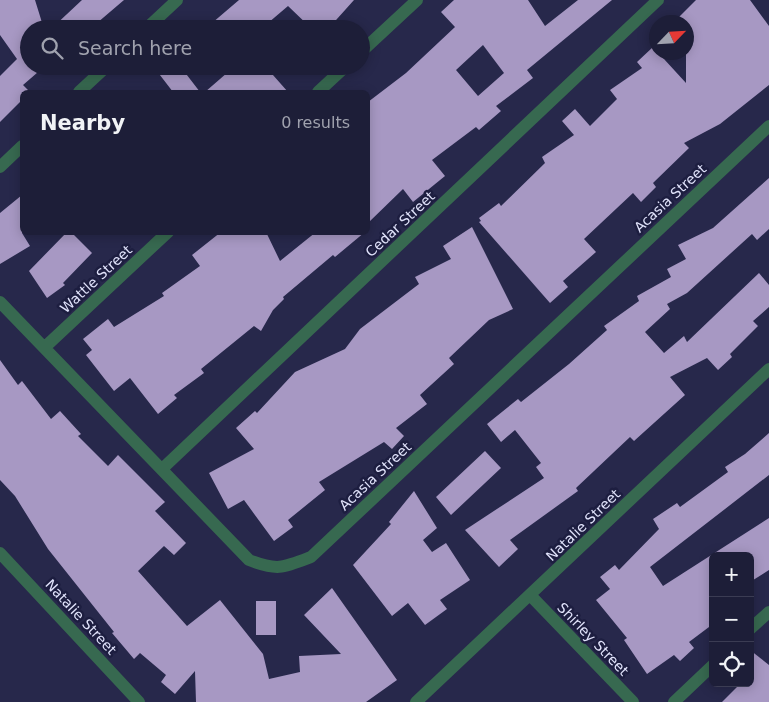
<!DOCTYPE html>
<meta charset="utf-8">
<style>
:root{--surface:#1d1e38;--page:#252740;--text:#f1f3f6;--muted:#a0a2ae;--line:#3b3c53}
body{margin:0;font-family:"DejaVu Sans",sans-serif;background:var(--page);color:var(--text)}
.controls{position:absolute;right:15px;bottom:15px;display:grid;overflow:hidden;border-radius:8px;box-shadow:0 2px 12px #0003}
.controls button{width:45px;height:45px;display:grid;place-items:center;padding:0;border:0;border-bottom:1px solid var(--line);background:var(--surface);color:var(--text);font:25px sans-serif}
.compass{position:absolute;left:649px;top:15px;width:45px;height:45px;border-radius:50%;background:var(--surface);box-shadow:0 2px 12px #0003;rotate:65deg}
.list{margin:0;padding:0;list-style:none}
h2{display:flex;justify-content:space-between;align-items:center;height:65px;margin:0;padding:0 20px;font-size:21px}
h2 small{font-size:16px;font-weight:400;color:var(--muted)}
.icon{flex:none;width:28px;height:28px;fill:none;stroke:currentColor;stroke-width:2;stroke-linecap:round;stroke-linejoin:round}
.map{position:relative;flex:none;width:769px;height:702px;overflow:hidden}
.search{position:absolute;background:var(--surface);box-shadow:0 2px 12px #0003;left:20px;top:20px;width:350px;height:55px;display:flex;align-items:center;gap:12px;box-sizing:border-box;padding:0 18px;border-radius:28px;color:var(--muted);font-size:19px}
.panel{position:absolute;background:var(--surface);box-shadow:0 2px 12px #0003;left:20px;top:90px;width:350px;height:145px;border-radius:8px}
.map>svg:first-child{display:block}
.building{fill:#a798c3;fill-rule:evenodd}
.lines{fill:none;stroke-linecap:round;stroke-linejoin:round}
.street{stroke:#376950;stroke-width:12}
.labels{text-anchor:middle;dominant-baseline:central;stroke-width:5;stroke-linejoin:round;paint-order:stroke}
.street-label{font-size:14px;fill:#e1e3fb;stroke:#1d1e40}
</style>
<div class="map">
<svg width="769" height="702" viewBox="0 0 769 702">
<rect width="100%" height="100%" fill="#27284b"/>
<path class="building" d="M0,0h35l9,29h-15v37h16l-22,19 7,7h-8v8l-22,22v-46l17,-17 -17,-24z
M82,0h42l-34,29h-39z
M239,0h115l-26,29h-16l-24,-23 -27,23h-56z
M454,0h74l17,26 33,-26h34l-85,70 6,8 -37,28 5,5 -22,19 -3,-3 -44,33 13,16 -32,26 -10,-13 -35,34v-121l38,-29 49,-46 -14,-15zM483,45l21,28 -26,23 -22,-26z
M696,0h54l19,26v59l-49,39 -36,19 5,5 -36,35 3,4 -15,15 -8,-9 -49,46 12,13 -33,29 5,6 -18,16 -71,-81 2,-1 -2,-3 20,-15 2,3 44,-43 -3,-6 32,-22 -12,-14 13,-12 15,17 27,-27 -7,-9 32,-22 -5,-6 16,-15 33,36v-61h-12z
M153,66h27l20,26h-27z
M235,66h30l23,26h-83z
M769,178v51l-12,11 -5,-6 -65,59 -20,11 3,5 -25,23 19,21 20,-17 3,6 72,-69 10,12v22l-16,14 5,5 -28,28 2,3 -14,13 -11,-12 -37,19 15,18 -51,46 -4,-4 -54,51 2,3 -68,49 8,9 -19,18 -34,-37 79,-52 -8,-11 5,-4 -26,-33 -14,12 -14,-18 31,-25 3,3 48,-38 38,-34 -3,-4 35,-25 -2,-5 34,-19 -4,-8 19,-10 -8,-14 35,-17z
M22,195v38l8,13 -30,18v-51z
M472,227l41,82 -24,11 -40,38 5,6 -34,31 7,9 -31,24 8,8 -12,13 -8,-7 -65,40 6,8 -37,30 5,7 -19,14 -30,-41 -16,9 -19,-36 45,-24 -18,-21 19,-17 2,2 38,-41 50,-23 15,-20 59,-45 -4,-7 36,-18 -8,-13z
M67,232h4l21,21 -29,30 2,2 -18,13 -18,-27z
M221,232h45l14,29 36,-29h49l-30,25 -2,-2 -50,42 1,2 -11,11 -12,21 -7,-5 -53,43 3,4 -30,22 3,3 -19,16 -28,-36 -16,13 -28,-36 6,-5 -9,-11 25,-20 6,8 50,-31 -2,-3 38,-27 -8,-11z
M0,360l18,25 4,-4 29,38 9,-8 21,23 -3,2 30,30 10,-11 47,47 -10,9 31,32 -12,12 -10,-9 -26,25 49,55 33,-26 43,54 6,25 31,-7 -1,-16 42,-2 -37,-39 28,-27 65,92 -31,22h-170l-1,-31 -20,23 -14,-12 5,-7 -26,-22 -6,6 -22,-26 2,-1 -66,-83 -33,-53 -15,-16z
M769,433v42l-119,92 13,19 106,-68v52l-19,12v-26h-37v68l-24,18 5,6 -14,13 -6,-6 -27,19 -23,-34 3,-2 -31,-38 14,-11 -10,-12 15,-12 4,5 40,-41 -6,-10 24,-16 3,4 48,-35 -3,-5 20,-13z
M485,451l16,17 -50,47 -15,-18z
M414,491l23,37 -14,12 9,12 14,-9 24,37 -30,20 7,9 -22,16 -17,-22 -16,13 -39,-51 38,-41 -2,-2z
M256,601h20v34h-20z
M750,650l19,15v37h-47l19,-19h9z"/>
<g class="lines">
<path class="street" d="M146,29l31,-29
M361,52l56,-52
M79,92l28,-26
M318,92l28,-26
M0,167l22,-21
M0,302l249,258c28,11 34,8 62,-3l458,-431
M45,347l123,-115
M162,469l496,-469
M0,553l139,149
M531,596l102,106
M750,629l19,-17
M416,702l353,-333
M674,702l39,-37"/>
</g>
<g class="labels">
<g class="street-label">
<text transform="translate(670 198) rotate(-43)">Acasia Street</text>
<text transform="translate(400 224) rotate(-43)">Cedar Street</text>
<text transform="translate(96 279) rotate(-43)">Wattle Street</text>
<text transform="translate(375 476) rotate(-43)">Acasia Street</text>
<text transform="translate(583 525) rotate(-44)">Natalie Street</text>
<text transform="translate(81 617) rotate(47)">Natalie Street</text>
<text transform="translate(593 639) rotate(46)">Shirley Street</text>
</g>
</g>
</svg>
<div class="controls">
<button>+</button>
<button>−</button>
<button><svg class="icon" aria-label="locate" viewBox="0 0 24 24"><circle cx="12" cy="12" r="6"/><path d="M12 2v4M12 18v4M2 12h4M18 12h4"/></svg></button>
</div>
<svg class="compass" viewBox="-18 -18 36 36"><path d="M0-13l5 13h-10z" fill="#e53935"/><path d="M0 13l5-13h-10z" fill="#a0a2ae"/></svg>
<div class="search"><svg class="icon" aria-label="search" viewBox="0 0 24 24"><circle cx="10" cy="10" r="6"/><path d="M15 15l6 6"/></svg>Search here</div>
<section class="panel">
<h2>Nearby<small>0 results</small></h2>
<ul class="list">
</ul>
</section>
</div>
